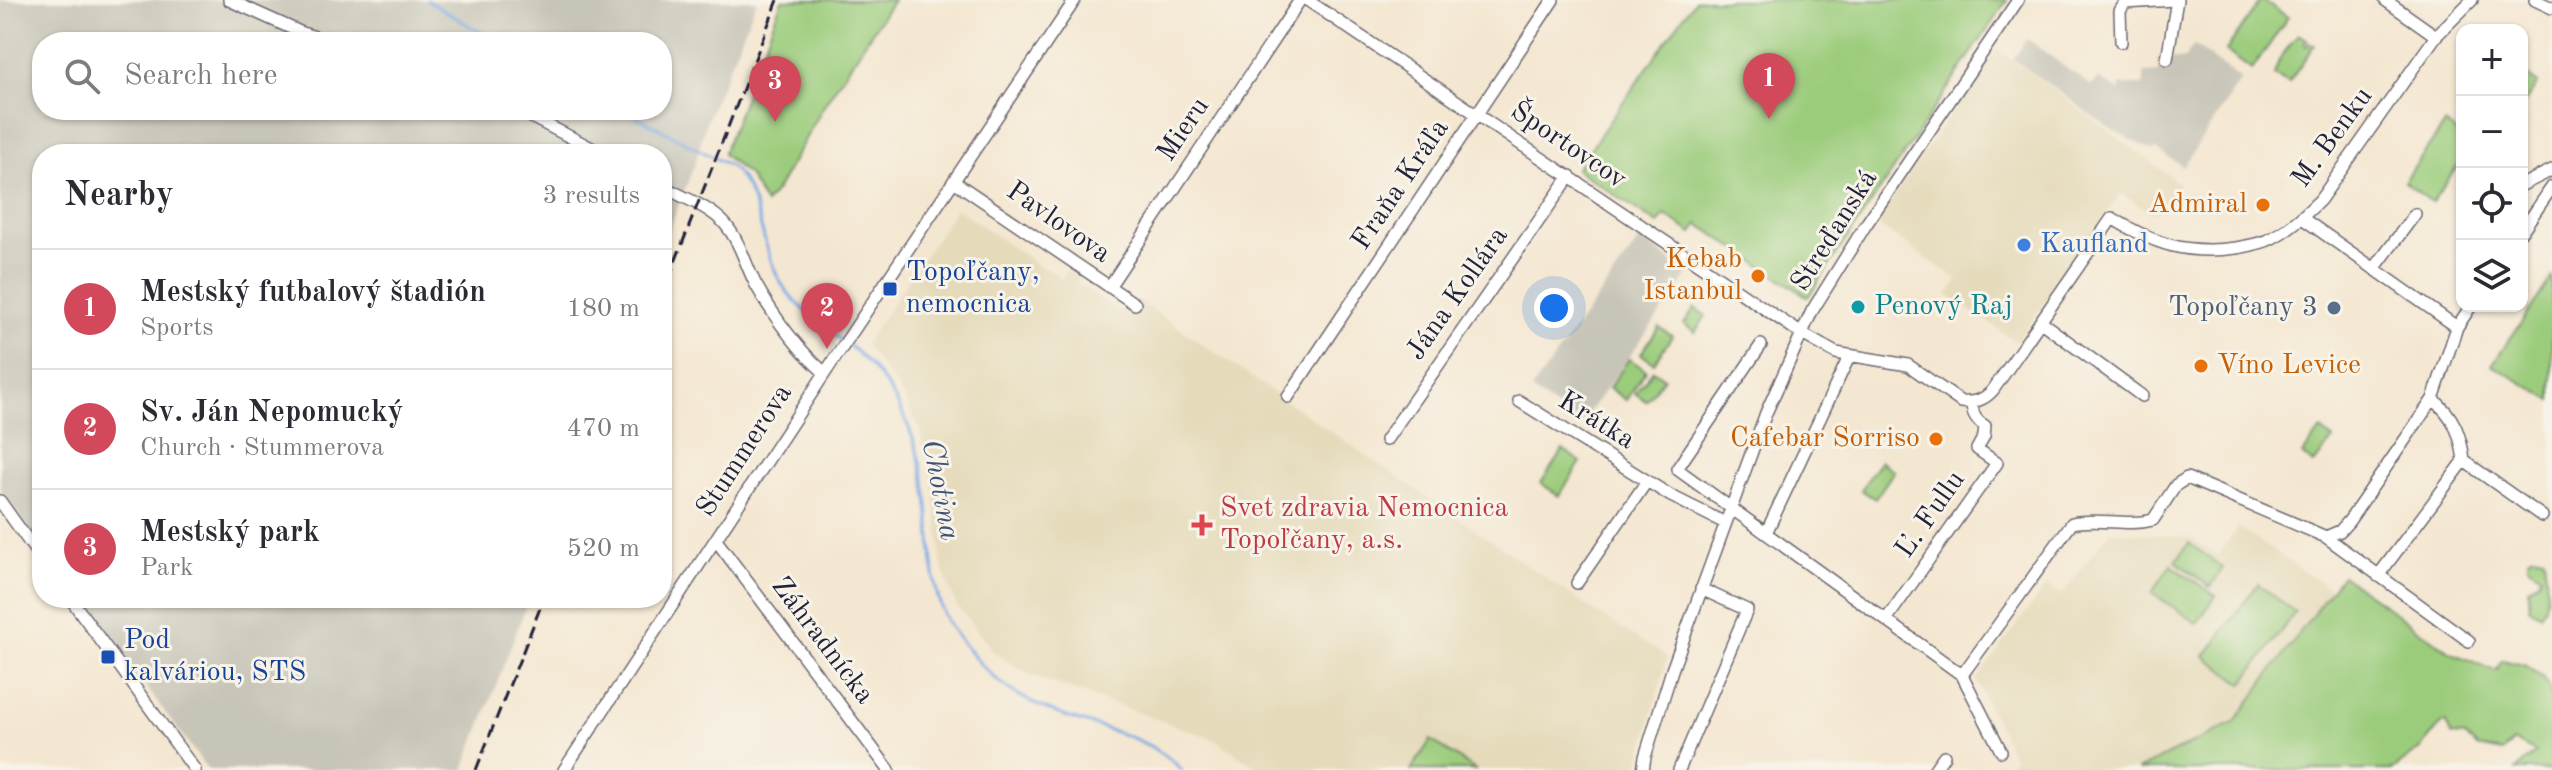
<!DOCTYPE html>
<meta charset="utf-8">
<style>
:root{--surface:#fff;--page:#f7f7f7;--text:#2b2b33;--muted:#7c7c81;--line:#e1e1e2;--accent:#d1495b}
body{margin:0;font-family:"Old Standard TT",serif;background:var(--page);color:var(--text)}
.controls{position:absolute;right:24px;top:24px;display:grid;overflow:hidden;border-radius:16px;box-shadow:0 2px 6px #0004}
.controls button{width:72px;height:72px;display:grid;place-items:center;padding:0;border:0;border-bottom:2px solid var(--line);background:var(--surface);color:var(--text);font:40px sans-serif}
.you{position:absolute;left:1554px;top:308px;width:28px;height:28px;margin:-20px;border:6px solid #fff;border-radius:50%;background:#1a73e8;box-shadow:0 0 0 12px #1a73e833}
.badge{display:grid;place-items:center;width:52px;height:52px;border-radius:50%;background:var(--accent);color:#fff;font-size:26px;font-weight:700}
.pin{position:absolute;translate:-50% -66px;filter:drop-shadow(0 2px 4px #0008)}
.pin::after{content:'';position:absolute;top:42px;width:28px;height:24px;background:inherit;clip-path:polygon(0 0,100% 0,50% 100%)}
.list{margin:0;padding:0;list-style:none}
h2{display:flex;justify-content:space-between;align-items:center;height:104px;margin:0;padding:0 32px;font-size:34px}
h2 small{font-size:26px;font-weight:400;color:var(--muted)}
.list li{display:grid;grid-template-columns:52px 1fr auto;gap:24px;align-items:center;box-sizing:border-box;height:120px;padding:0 32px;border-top:2px solid var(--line)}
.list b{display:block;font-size:30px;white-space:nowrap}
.list p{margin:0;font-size:26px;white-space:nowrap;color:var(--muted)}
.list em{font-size:26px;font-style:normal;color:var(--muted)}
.icon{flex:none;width:44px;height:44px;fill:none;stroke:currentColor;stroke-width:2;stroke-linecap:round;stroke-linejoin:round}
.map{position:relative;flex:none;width:2552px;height:770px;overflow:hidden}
.search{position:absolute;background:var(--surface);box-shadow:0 2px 6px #0004;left:32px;top:32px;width:640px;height:88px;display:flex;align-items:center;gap:20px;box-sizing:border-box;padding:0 28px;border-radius:32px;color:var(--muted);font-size:30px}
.panel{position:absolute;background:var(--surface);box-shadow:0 2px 6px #0004;left:32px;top:144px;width:640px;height:464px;border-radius:32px}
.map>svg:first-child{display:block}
.built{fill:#e5daba}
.industrial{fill:#c7c4b8;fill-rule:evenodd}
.green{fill:#9bcc7b;stroke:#5e775b;stroke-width:2}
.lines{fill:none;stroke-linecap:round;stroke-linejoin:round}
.stream{stroke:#7aaae4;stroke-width:3}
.minor-casing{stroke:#6c6770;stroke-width:14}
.minor{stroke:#fff;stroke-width:11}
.rail{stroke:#22223b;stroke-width:3;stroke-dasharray:12 6;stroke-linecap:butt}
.food-dot{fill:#e8710a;stroke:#f7f3e8;stroke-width:3}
.shop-dot{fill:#3f7fe0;stroke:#f7f3e8;stroke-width:3}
.transit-dot{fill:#1a4fb4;stroke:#f7f3e8;stroke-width:3}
.culture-dot{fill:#0f9aa8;stroke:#f7f3e8;stroke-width:3}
.service-dot{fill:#5c6f8a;stroke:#f7f3e8;stroke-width:3}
.health-dot{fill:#e0444e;stroke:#f7f3e8;stroke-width:3}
.labels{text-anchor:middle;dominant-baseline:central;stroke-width:6;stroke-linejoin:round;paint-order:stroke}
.street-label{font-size:28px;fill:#22223b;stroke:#f7f3e8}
.food-label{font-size:28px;fill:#c56008;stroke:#f7f3e8;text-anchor:end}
.shop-label{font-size:28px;fill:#366cbe;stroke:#f7f3e8;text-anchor:start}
.transit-label{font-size:28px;fill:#164399;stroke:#f7f3e8;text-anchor:start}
.culture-label{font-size:28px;fill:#0d838f;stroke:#f7f3e8;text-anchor:start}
.service-label{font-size:28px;fill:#4e5e75;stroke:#f7f3e8;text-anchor:end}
.health-label{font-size:28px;fill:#be3a42;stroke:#f7f3e8;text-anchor:start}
.water-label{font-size:30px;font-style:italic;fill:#415276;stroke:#f7f3e8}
</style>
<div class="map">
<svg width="2552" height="770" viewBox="0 0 2552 770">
<rect width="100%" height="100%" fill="#f7f3e8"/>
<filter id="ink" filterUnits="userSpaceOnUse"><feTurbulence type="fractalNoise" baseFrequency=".0125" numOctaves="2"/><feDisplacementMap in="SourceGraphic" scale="16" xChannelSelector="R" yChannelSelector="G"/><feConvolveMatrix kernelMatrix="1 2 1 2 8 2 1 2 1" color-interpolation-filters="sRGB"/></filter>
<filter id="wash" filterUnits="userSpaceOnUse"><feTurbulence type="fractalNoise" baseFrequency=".006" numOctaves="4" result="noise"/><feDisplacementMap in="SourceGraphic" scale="32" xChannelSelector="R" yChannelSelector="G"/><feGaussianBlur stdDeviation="1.8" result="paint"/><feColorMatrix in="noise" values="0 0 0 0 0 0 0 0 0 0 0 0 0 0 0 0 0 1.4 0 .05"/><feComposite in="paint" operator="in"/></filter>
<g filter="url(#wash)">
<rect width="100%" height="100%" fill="#f4e7d1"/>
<path class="built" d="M1997,49l182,134 -19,28 -9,2 -30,-20 -104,149 -69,-47 10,-15 -83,-57z
M956,208l89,62 2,-2 13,9v4l7,-10 12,8 -2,4 43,29 3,-3 6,4 9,-13 459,313 70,44 -29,113h-377l-45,-30 -187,-66 -34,-21 -39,-48 -14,-38 -9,-85 -14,-56 -21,-38 -33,-43z
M2238,527l93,63 -97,133 -97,47h-132l9,-12 -38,-78 70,-94 16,9 48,-64 83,7 25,18z"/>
<path class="industrial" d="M0,0h757l-51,122 -12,44 -32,82v-94h-620v393l-42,-58zM42,42h620v68h-620z
M2027,39l64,47 7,-8 22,14v-7h24v-12l14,-1v-14l26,1 10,-14 47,35 -58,87 -27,-18 -3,2 -42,-22 -98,-70z
M1641,238l47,37 -107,148 -50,-33z
M80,598h449l-65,172h-256z"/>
<path class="green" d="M782,0h111l-67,102 -49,87 -12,15 -17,-29 -25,-21z
M1695,0h312l-199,297 -110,-73 -6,9 -27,-18 -7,9 -82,-55z
M2261,0l27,17 -36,53 -26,-19z
M2298,34l9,5 -3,5 3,2 2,-4 5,3 -25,38 -15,-8 5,-15z
M2522,72l16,12 -16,21z
M2445,124l17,12v24l-30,42 -28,-20z
M2552,278v122l-60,-35z
M1695,308l11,8 -11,16 -11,-8z
M1659,327l13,9 -18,27 -13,-9z
M1629,359l17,11 -20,30 -17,-12z
M1653,370l11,8 -18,23 -11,-8z
M2321,430l12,9 -19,25 -12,-9z
M1563,450l18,12 -22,34 -18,-13z
M1880,461l14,10 -19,28 -14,-9z
M2189,543l34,25 -13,19 -34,-26z
M2533,555l11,2c1,16 8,46 -4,57l-10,-5 -2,-21 11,-8 2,-5 -13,-9v-7z
M2171,565l45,31 -19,27 -45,-30z
M2342,575l110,78 44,18 6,-11 25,6 16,12 7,11 2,81h-36l20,-18 -22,-11 -12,11 -25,-5 -12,-11 -13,-1 -7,-13 -15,14 -8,12 -29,22h-256l97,-47z
M2258,584l37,28 -52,72 -38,-28z
M1431,740l44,30h-64z"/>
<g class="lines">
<path class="stream" d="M427,0l70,42
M624,110l106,56c32,29 29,76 49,113 14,26 40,43 62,61
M847,344c57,44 78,113 83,182 3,31 2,67 17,95 4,9 12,17 18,25 30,38 56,55 102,71 40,13 85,21 115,53"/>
</g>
</g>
<g filter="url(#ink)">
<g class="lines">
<g class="minor-casing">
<path id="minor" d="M229,0l73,33 29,9
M1307,0l495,334 34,19 72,12 53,37c14,1 23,-2 32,-12l119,-172c42,26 74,37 124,30 11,-2 26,-4 36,-10 18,-9 34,-24 48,-38l116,-164 36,-36
M2385,0l51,36
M2535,0l17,8
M2121,42l-1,-31 5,-8 49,-3
M2167,59l10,-59
M518,110l85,44
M955,182l180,122
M2522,185l30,-15
M662,186c20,11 48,21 63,38 15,17 21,42 31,61 18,32 41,64 69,88
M2522,231l30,-44
M2374,269l41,-55
M1109,287l191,-287
M2041,322l101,74
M2457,327l14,-21
M1761,345l-84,124 285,206 110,-152c27,-6 54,4 81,-3l23,-35 11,-7 139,59 14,-6 9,-10 84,-122 24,-72 -155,-109
M1288,397l265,-397
M2433,399c21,17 28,36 31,62l78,55
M1519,401l152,95 54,27
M1386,440l184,-264
M0,501l42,59
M1766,533l83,-176
M2326,537l143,104
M716,540l173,230
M2378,576l86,-115
M1577,583l70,-102
M70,598l125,172
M1886,620l111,-157 -20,-14 7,-13 1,-10c-10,-6 -13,-12 -13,-24
M1962,675l39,76
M564,770l261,-397 250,-373
M1643,770l2,-13 27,-87 94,-257 46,-102 53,-85 153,-226
M1679,770l68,-160 -46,-21
M1934,770l10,-14"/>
</g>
<use href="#minor" class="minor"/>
<path class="rail" d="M662,295l116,-295
M476,770l68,-172"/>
</g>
</g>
<g class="food-dot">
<circle cx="2263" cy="205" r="8"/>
<circle cx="1758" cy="276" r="8"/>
<circle cx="2201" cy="366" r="8"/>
<circle cx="1936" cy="439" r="8"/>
</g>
<circle class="shop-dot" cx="2024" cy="245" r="8"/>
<g class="transit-dot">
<rect x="882" y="281" width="16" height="16" rx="4"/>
<rect x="100" y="649" width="16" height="16" rx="4"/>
</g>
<circle class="culture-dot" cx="1858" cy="307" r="8"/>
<circle class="service-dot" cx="2334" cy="308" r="8"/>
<path class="health-dot" d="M1198 513h8v8h8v8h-8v8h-8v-8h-8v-8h8z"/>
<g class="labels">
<g class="street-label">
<text transform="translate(1184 130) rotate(-56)">Mieru</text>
<text transform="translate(2333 138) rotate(-54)">M. Benku</text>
<text transform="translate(1568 146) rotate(34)">Športovcov</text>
<text transform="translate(1401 185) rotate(-56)">Fraňa Kráľa</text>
<text transform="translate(1058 223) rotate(35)">Pavlovova</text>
<text transform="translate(1835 231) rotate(-58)">Streďanská</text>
<text transform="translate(1458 294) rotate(-55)">Jána Kollára</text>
<text transform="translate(1596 421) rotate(32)">Krátka</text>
<text transform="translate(745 451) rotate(-57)">Stummerova</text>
<text transform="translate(1931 515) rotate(-55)">Ľ. Fullu</text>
<text transform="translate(822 641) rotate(53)">Záhradnícka</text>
</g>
<g class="food-label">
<text x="2247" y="205">Admiral</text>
<text x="1742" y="260">Kebab<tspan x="1742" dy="32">Istanbul</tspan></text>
<text x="2217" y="366" text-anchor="start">Víno Levice</text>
<text x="1920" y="439">Cafebar Sorriso</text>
</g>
<g class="shop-label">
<text x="2040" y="245">Kaufland</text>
</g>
<g class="transit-label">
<text x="906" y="273">Topoľčany,<tspan x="906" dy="32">nemocnica</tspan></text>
<text x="124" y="641">Pod<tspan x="124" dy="32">kalváriou, STS</tspan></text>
</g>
<g class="culture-label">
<text x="1874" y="307">Penový Raj</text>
</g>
<g class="service-label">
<text x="2318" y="308">Topoľčany 3</text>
</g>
<g class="health-label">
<text x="1220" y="509">Svet zdravia Nemocnica<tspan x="1220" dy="32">Topoľčany, a.s.</tspan></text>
</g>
<g class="water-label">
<text transform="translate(940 490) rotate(79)">Chotina</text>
</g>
</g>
</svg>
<div class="controls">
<button>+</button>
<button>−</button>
<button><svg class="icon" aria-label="locate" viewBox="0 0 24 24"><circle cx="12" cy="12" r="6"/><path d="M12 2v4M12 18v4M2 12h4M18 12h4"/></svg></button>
<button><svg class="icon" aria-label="layers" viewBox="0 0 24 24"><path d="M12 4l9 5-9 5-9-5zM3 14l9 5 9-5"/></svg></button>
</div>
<div class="you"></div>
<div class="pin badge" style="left:1769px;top:119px">1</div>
<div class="pin badge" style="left:827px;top:349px">2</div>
<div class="pin badge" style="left:775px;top:122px">3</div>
<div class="search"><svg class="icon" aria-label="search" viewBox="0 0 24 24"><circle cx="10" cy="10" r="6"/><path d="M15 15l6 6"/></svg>Search here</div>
<section class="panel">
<h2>Nearby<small>3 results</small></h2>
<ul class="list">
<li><span class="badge">1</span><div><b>Mestský futbalový štadión</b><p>Sports</p></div><em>180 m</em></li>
<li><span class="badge">2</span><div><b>Sv. Ján Nepomucký</b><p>Church · Stummerova</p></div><em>470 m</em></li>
<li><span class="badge">3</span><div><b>Mestský park</b><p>Park</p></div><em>520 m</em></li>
</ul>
</section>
</div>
